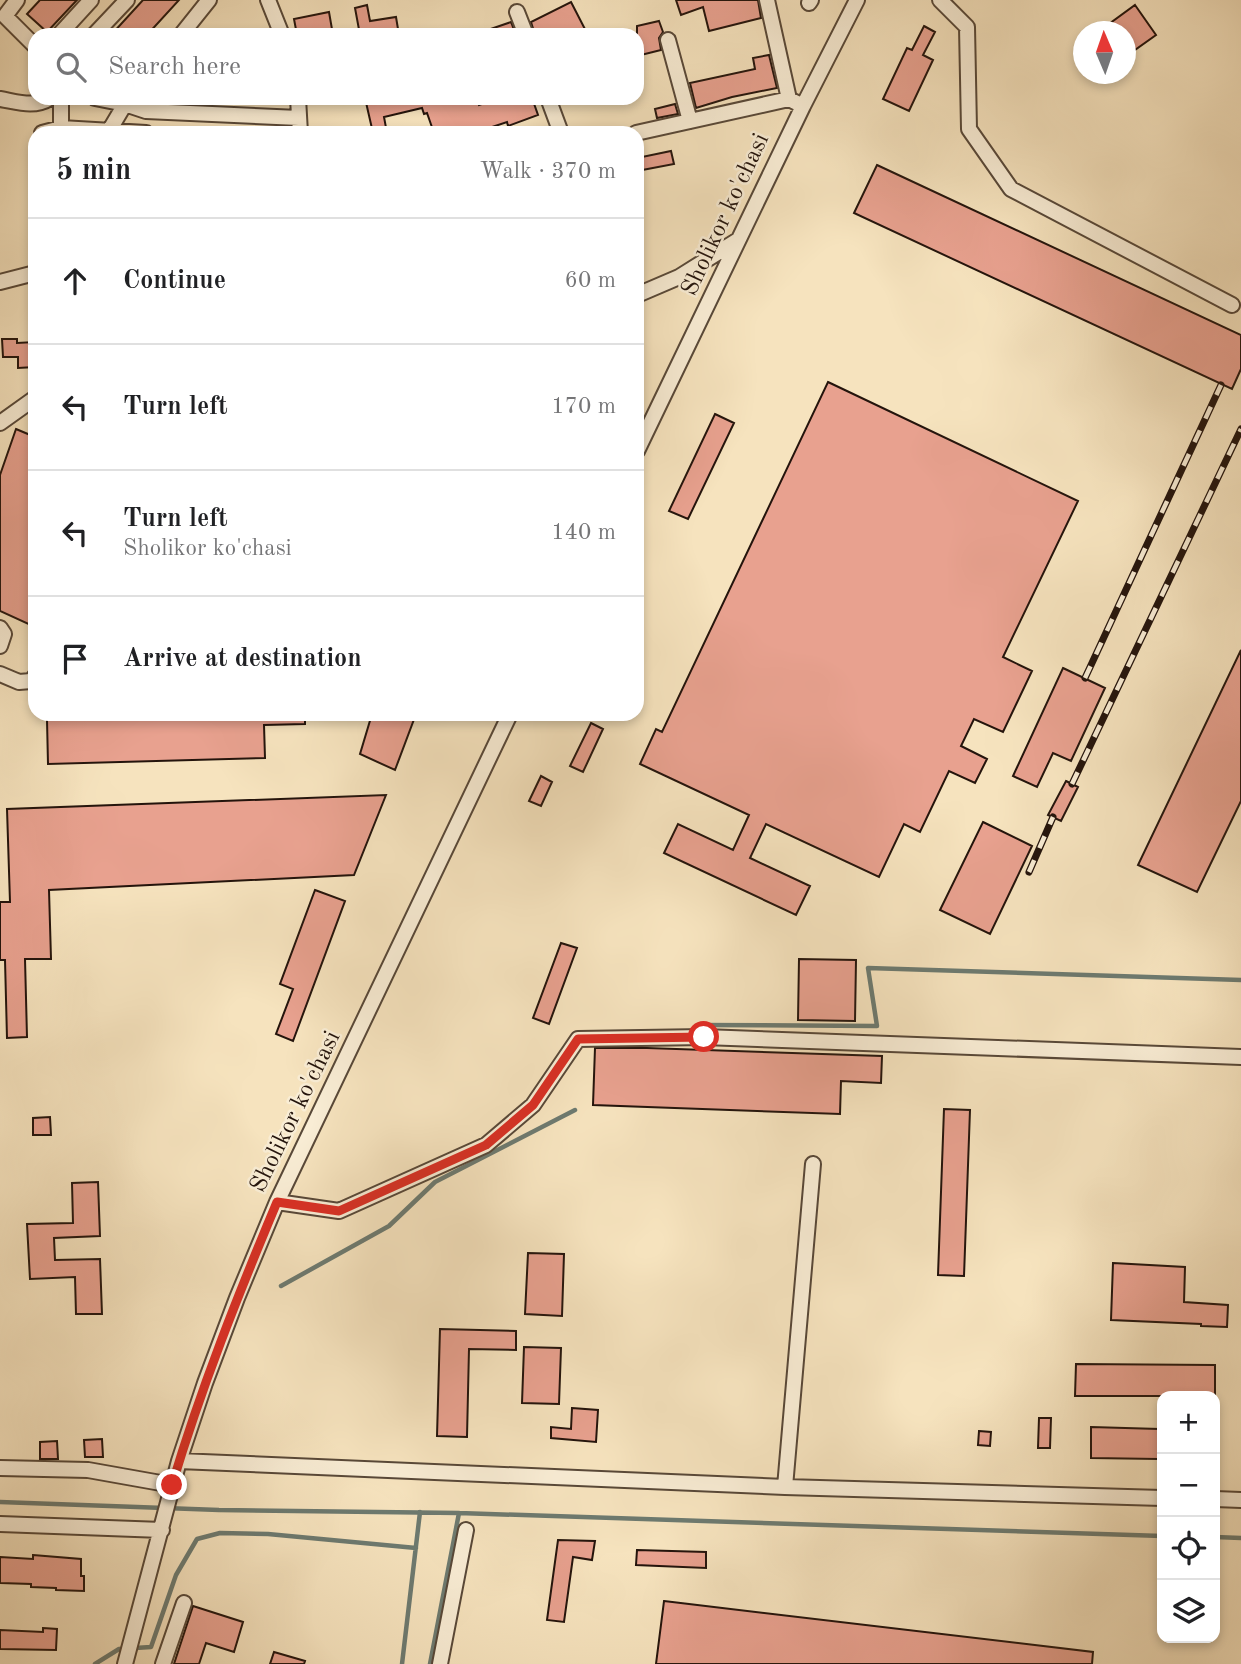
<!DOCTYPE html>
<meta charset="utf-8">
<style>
:root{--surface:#fff;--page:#f2f2f2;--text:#202124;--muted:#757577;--line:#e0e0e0}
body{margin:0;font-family:"Old Standard TT",serif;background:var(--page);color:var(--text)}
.controls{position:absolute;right:21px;bottom:21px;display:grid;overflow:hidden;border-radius:14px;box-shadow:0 4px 10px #0003}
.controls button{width:63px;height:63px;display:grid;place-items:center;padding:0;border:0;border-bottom:2px solid var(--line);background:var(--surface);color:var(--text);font:35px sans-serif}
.compass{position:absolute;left:1073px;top:21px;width:63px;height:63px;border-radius:50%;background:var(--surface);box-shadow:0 4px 10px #0003;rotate:358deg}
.stop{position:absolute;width:21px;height:21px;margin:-16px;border:5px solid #d93025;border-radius:50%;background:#fff}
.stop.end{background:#d93025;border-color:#fff;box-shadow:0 2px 7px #0008}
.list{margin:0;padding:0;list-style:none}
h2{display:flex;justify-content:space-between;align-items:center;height:91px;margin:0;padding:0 28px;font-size:30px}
h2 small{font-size:23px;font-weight:400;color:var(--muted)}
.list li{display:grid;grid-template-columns:46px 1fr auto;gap:21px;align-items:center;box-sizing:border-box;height:126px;padding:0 28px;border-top:2px solid var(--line)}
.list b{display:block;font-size:26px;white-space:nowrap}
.list p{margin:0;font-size:23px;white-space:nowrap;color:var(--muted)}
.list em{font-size:23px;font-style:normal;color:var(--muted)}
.icon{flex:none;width:38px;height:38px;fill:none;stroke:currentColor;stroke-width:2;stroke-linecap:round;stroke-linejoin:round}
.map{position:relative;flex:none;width:1241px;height:1664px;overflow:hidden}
.search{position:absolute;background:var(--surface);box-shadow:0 4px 10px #0003;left:28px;top:28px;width:616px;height:77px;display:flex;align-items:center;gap:18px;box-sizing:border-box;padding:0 24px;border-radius:21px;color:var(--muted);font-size:26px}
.panel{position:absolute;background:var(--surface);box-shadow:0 4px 10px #0003;left:28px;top:126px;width:616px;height:595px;border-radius:21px}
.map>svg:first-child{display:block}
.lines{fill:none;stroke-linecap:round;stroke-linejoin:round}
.stream{stroke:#6d7a70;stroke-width:4.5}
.building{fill:#e8a18f;stroke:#24140c;stroke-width:2}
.minor-casing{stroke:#584838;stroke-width:18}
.minor{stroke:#f9edd5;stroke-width:14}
.rail-casing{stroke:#24140c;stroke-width:7}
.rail{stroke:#f9edd5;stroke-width:4.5;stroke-dasharray:13;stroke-linecap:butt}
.route{stroke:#d93025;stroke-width:9}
.labels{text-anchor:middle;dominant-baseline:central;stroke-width:5;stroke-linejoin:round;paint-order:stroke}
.street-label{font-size:24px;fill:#24140c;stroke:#f9edd5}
</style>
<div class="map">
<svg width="1241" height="1664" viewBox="0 0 1241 1664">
<rect width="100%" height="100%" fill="#f6e3be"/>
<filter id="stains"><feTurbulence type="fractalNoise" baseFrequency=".00286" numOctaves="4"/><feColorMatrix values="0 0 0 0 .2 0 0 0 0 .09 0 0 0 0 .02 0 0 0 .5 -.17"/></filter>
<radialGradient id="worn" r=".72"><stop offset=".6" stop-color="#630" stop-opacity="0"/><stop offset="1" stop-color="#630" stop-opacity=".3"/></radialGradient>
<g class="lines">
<path class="stream" d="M698,1025l179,1 -9,-58 373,12
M281,1286l108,-60 46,-44 140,-72
M0,1502l219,8 240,3 703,23
M1215,1537l26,1
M95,1664l24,-15 32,-2 25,-72 21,-36 23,-6 48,1 148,14
M402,1664l18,-152
M430,1664l29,-151"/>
</g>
<path class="building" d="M40,0h37l-30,32 -20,-18z
M143,0h36l-32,35h-36z
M676,0h82l3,18 -52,13 -6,-24 -22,8z
M571,2l17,33h-53l-4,-13z
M367,5l3,16 26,-4 3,18h-39l-5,-27z
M1135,5l21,30 -31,22v-25h-27z
M329,12l4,23h-36l-3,-16z
M659,21l4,11 -4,6 2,12 -24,6v-30z
M511,22l5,13h-37v-2z
M924,26l11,6 -12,23 10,5 -24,51 -26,-12 24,-51 5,2z
M769,55l8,33 -45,9 -36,11 -6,-25 65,-14 -2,-11z
M365,98h111l3,7 20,-7h33l6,17 -30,11 -1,-4 -33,11h-40l-7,-20 -3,1 -2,-6 -38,9 3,16h-14z
M675,104l3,10 -21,4 -2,-9z
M671,151l3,13 -37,7v-13z
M877,165l364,170v34l-9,20 -378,-176z
M2,339h15v4l18,-1v25l-17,1v-11h-15z
M828,382l250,119 -75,156 29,14 -29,61 -29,-13 -13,27 26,13 -12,24 -26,-12 -29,61 -16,-8 -25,53 -113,-53 -16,34 60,28 -14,29 -132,-62 14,-29 55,26 16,-35 -109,-51 16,-35 6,3z
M715,414l19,9 -46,96 -19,-8z
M16,429l19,8v190l-35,-16v-136z
M1241,650v151l-44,91 -59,-27z
M1063,668l42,20 -34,73 -18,-8 -16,34 -24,-11z
M261,714h44v10l-41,1 1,33 -217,6 -1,-44z
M372,714h44l-21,56 -35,-16z
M591,723l12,6 -20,43 -13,-6z
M541,776l11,6 -11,24 -12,-5z
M1066,781l12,6 -17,34 -13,-6z
M386,795l-32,80 -305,15 2,69h-26l2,78 -20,1 -2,-78h-5v-58h10l-3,-93z
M983,822l49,24 -42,88 -50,-24z
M315,890l30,11 -52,140 -17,-7 17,-45 -13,-5z
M561,943l16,5 -28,76 -16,-6z
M799,959l57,1 -1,61 -57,-1z
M595,1048h52l235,8 -1,27 -40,-2 -1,33 -247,-9z
M944,1109l26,1 -6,166 -26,-1z
M50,1117l1,18h-18v-17z
M98,1182l2,54 -46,2 1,22 45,-1 2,55h-26l-1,-37 -45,2 -3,-55 46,-1 -1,-40z
M528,1253l36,1 -2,62 -37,-2z
M1113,1263l72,4 -1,35 44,3 -1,22 -26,-1v-2l-90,-4z
M440,1329l76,2v19l-47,-1 -2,88 -30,-1z
M524,1347l37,1 -2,56 -37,-1z
M1076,1364l139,1v31h-140z
M572,1408l26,2 -2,32 -45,-4v-11l20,2z
M1039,1418h12l-1,30h-12z
M1091,1427l68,2 -1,30 -67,-1z
M979,1431l12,1 -1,14 -12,-1z
M102,1439l1,18h-18l-1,-17z
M57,1441l1,18h-18v-17z
M558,1540l37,1 -3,19 -19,-3 -9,65 -17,-2z
M637,1550l69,2v16l-70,-3z
M33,1555l48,4v17h3v15l-28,-1v-2l-25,-1v-3l-31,-1v-26l33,2z
M664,1601l429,51 -1,12h-436z
M193,1606l50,16 -9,30 -28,-9 -7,21h-25z
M43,1628l14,1 -1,21 -56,-1v-19l43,2z
M274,1652l31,9 -1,3h-34z"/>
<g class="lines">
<g class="minor-casing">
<path id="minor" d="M17,0l-12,16 30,30
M268,0l14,35
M767,0l22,99
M940,0l27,27 2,102 42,60 221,116
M809,3l2,-3
M517,12l9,23
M59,35l32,-35
M94,35l33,-35
M181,35l28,-35
M668,40l22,81
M95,98l30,6 4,-5
M298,98l2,35
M548,98l13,35
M0,99c18,3 34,9 50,-1
M109,131l16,-27 21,7 153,7
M42,133l19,-5v-30
M60,133l1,-5 85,5
M636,133l153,-34 14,7
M0,282l35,-9
M637,295l42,-18 59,-37
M0,423l35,-25
M637,451l166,-345 54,-106
M0,628l4,6 -4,12
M0,674l19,8 12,-1 4,-5
M277,1202l62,9 147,-66 47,-40 45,-66 126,-2 537,20
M179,1461l606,26 377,11
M0,1468l88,2 84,15
M785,1487l28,-323
M1215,1499l26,1
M0,1524l162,6
M125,1664l54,-203 26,-78 32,-85 40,-96 233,-488
M163,1664l21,-61
M440,1664l26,-134"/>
</g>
<use href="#minor" class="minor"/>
<g class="rail-casing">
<path id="rail" d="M1085,678l136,-293
M1072,784l169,-355
M1029,872l24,-55"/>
</g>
<use href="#rail" class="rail"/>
</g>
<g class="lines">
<path class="route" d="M172,1485c29,-97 66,-190 105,-283l62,9 147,-66 47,-40 45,-66 126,-2"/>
</g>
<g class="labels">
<g class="street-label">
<text transform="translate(726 215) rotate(-65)">Sholikor ko'chasi</text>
<text transform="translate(296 1112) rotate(-64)">Sholikor ko'chasi</text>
</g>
</g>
<rect width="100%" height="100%" filter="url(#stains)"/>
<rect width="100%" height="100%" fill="url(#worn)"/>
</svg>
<div class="controls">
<button>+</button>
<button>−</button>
<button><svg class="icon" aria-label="locate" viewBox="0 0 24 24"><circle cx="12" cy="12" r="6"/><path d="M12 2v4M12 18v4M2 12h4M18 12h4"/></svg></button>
<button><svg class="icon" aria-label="layers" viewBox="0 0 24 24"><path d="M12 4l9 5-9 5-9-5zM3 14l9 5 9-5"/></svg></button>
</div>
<svg class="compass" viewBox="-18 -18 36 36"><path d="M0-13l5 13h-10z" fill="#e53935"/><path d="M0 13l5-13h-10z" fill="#757577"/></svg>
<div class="stop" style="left:704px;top:1037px"></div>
<div class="stop end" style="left:172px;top:1485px"></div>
<div class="search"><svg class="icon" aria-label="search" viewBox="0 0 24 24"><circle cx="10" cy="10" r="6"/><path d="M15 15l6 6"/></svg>Search here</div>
<section class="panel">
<h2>5 min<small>Walk · 370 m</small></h2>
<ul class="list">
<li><svg class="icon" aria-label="ahead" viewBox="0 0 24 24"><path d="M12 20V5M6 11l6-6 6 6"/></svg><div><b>Continue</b></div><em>60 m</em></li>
<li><svg class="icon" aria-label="left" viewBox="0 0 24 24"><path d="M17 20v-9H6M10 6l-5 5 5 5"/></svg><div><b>Turn left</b></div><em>170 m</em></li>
<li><svg class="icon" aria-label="left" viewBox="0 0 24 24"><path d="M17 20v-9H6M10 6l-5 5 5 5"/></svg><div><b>Turn left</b><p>Sholikor ko'chasi</p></div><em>140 m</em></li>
<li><svg class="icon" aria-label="arrive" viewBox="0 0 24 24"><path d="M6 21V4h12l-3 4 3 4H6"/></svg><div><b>Arrive at destination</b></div></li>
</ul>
</section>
</div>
